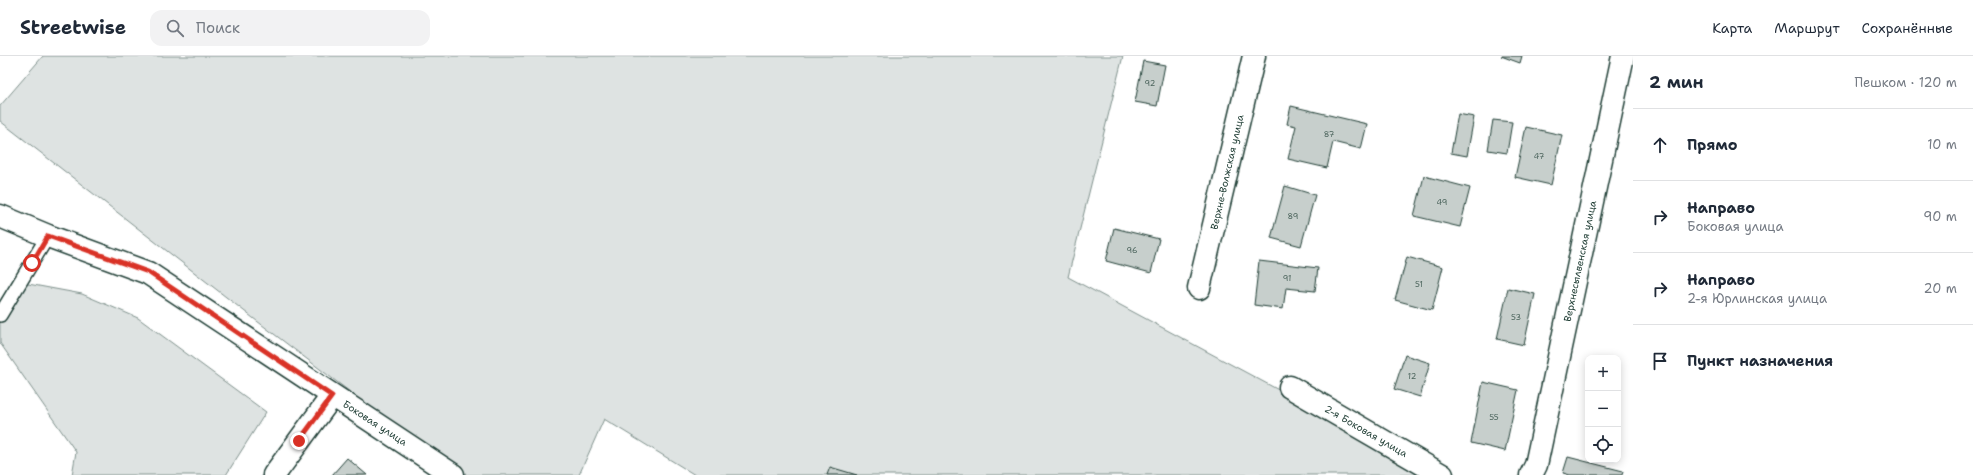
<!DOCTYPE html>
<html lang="ru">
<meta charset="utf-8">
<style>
:root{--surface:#fff;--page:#f2f2f3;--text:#1f2937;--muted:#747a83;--line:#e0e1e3}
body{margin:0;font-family:"Shantell Sans",sans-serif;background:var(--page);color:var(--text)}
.controls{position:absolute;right:12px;bottom:12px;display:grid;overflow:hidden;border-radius:8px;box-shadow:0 2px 10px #0003}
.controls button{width:36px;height:36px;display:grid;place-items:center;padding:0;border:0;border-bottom:1px solid var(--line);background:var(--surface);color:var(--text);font:20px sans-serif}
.stop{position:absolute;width:12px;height:12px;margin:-9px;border:3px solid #d93025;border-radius:50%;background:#fff}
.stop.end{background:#d93025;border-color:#fff;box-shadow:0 1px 4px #0008}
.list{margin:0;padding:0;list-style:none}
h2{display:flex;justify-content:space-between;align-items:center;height:52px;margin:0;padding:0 16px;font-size:17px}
h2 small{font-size:13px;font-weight:400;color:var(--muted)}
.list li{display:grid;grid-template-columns:26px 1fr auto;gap:12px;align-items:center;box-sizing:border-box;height:72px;padding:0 16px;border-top:1px solid var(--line)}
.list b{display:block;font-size:15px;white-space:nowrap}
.list p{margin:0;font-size:13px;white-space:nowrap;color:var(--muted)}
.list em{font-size:13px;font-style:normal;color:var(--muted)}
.icon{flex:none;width:22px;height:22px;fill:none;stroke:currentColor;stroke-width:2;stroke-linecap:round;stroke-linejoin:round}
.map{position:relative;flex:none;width:1633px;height:419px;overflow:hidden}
header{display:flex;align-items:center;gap:24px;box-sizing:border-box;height:56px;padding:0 20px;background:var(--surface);border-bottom:1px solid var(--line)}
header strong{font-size:19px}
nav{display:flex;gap:22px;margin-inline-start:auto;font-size:14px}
.search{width:280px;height:36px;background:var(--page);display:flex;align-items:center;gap:10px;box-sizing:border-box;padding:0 14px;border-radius:12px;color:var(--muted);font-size:15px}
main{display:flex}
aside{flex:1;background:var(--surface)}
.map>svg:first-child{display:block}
.green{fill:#dee3e2;stroke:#7e908b}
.building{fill:#c7cfcc;stroke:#1f3d34}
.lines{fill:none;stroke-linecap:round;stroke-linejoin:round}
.lane-casing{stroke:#1f3d34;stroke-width:16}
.street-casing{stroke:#1f3d34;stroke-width:25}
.lane{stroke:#fff;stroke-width:13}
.street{stroke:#fff;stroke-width:22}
.route{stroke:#d93025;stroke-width:5}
.labels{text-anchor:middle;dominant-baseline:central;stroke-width:3;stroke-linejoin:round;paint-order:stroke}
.number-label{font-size:8px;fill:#49625a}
.street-label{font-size:10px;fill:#1f3d34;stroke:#fff}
</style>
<header>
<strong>Streetwise</strong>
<div class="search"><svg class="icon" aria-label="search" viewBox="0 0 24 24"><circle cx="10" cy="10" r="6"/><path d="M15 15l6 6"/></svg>Поиск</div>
<nav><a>Карта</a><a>Маршрут</a><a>Сохранённые</a></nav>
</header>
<main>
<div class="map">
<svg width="1633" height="419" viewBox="0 0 1633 419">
<rect width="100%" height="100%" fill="#fff"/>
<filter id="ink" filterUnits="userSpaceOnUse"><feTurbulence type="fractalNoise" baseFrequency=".025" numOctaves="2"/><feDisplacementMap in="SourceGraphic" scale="8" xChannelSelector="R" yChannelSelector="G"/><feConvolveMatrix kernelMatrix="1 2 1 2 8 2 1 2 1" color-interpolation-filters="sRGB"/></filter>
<g filter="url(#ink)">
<path class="green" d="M43,0h1080l-55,221 369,198h-742l-91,-56 -25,56h-120l-206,-157 -253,-197v-15z
M12,225l70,13 56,24 128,94 -40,63h-154l4,-23 -76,-109v-39z"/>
<path class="building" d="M1501,0h21l-2,7z
M1143,5l22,4 -8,41 -22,-4z
M1291,50l76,18 -6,25 -28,-7 -6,26 -39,-9 8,-33 -9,-2z
M1458,58l16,3 -7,39 -16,-3z
M1493,64l19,2 -5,31 -19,-3z
M1526,71l36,8 -11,50 -36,-8z
M1424,120l46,12 -10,39 -46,-11z
M1285,130l30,9 -14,51 -30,-8z
M1114,172l45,11 -8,34 -45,-12z
M1407,201l36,10 -11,43 -37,-10z
M1259,205l59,7 -3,23 -29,-3 -3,21 -29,-4z
M1508,232l27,6 -11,51 -27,-6z
M1405,299l25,8 -10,34 -26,-8z
M1483,326l35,8 -13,61 -34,-8z
M1568,401l55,14 -1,4h-52l-7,-2z
M347,402l20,17h-35z
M830,411l27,8h-30z"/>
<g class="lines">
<g class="lane-casing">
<path id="lane" d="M0,259l48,-79"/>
</g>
<g class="street-casing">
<path id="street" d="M0,160l48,20 100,37 305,202
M1199,232l55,-232
M1290,331l152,88
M274,419l58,-79
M1531,419l5,-10 87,-409"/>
</g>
<use href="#lane" class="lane"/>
<use href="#street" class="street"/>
</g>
</g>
<g class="lines" filter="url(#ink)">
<path class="route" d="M32,207l16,-27 100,36 184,124 -33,45"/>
</g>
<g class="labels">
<g class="number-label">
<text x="1150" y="27">92</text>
<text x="1329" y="78">87</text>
<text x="1539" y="100">47</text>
<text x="1442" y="146">49</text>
<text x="1293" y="160">89</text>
<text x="1132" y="194">96</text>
<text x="1287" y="222">91</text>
<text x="1419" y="228">51</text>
<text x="1516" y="261">53</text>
<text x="1412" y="320">12</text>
<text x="1494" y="361">55</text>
</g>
<g class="street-label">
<text transform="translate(1227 116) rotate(-77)">Верхне-Волжская улица</text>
<text transform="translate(1580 205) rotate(-78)">Верхнесылвенская улица</text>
<text transform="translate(375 367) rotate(33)">Боковая улица</text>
<text transform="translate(1366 375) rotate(30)">2-я Боковая улица</text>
</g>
</g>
</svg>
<div class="controls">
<button>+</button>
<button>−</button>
<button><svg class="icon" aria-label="locate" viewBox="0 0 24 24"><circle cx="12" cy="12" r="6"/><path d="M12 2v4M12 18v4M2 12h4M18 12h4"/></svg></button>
</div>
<div class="stop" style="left:32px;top:207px"></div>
<div class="stop end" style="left:299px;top:385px"></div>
</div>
<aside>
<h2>2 мин<small>Пешком · 120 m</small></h2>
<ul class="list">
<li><svg class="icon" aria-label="ahead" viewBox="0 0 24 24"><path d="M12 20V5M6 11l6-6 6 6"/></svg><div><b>Прямо</b></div><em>10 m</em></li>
<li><svg class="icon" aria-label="right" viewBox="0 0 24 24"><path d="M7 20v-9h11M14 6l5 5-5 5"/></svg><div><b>Направо</b><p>Боковая улица</p></div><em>90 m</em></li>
<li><svg class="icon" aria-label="right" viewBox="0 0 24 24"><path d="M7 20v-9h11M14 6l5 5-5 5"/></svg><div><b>Направо</b><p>2-я Юрлинская улица</p></div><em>20 m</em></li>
<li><svg class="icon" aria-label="arrive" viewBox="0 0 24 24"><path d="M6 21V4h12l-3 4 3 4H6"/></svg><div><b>Пункт назначения</b></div></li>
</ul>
</aside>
</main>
